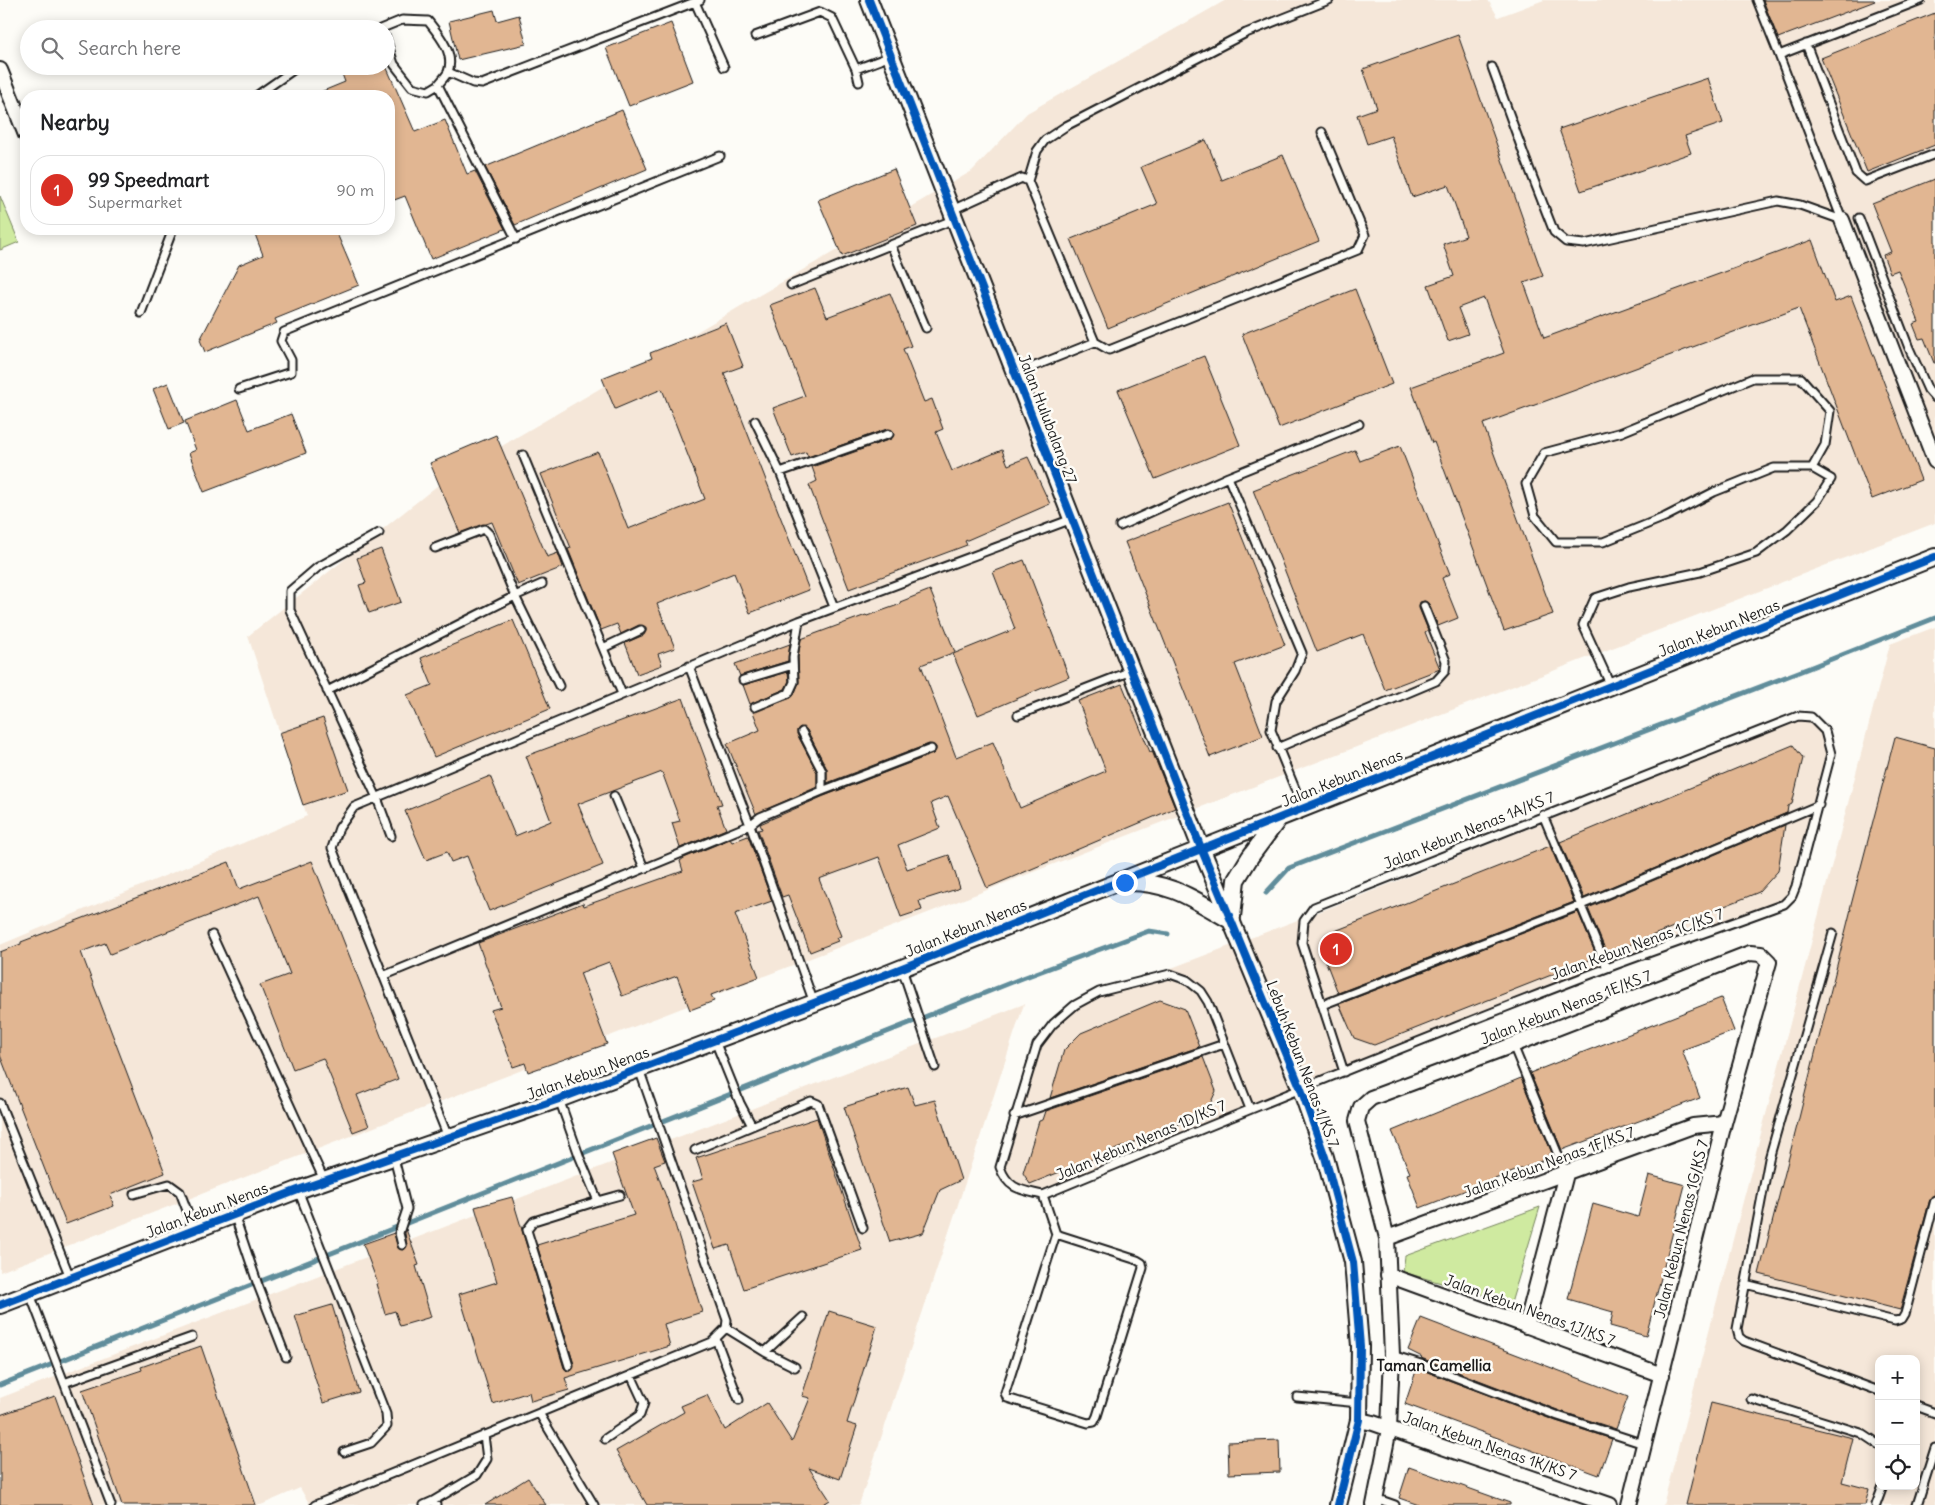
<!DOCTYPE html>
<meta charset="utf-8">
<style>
:root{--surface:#fff;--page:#f2f2f2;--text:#202124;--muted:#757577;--line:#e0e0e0;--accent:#d93025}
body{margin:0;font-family:Delius,sans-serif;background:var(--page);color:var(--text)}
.controls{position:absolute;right:15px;bottom:15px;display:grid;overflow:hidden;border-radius:10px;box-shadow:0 2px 12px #0003}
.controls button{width:45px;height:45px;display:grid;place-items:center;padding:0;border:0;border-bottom:1px solid var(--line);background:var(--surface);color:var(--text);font:25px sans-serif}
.you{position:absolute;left:1124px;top:882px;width:18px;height:18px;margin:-12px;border:4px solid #fff;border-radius:50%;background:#1a73e8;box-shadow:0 0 0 8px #1a73e833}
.badge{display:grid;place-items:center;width:32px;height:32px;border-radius:50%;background:var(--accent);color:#fff;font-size:16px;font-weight:700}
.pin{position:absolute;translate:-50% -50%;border:2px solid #fff;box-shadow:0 1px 5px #0006}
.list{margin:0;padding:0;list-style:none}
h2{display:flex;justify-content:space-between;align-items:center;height:65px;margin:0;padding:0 20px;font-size:21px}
h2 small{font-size:16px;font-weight:400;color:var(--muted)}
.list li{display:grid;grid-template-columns:32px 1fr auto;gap:15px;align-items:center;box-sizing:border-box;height:70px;margin:0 10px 10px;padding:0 10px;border:1px solid var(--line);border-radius:20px}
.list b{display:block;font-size:19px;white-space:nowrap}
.list p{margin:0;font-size:16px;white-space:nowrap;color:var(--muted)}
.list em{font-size:16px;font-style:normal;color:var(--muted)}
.icon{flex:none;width:28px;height:28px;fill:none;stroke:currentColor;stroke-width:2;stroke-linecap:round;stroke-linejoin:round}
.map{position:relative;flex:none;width:1935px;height:1505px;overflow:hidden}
.search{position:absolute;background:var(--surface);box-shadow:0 2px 12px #0003;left:20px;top:20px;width:375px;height:55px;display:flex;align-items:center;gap:12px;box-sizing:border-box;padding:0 18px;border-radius:28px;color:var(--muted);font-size:19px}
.panel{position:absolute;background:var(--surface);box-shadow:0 2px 12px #0003;left:20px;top:90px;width:375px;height:145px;border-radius:20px}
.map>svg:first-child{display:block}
.built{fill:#f5e7d9;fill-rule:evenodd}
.green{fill:#cfeaa0;stroke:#76835e}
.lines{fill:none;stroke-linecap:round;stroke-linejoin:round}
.stream{stroke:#618d9b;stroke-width:5}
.building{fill:#e1b692;stroke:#1c1c1c}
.service-casing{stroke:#1c1c1c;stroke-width:11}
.minor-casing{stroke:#1c1c1c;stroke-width:18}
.tertiary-casing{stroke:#1c1c1c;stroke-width:20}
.service{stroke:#fdfcf7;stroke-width:7}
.minor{stroke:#fdfcf7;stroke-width:14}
.tertiary{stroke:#fdfcf7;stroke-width:16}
.cycleway-casing{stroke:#fdfcf7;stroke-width:11}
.cycleway{stroke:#0057b8;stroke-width:8}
.labels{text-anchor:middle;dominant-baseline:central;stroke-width:5;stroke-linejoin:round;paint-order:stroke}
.street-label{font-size:15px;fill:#1c1c1c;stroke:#fdfcf7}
.neighbourhood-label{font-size:16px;font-weight:bold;fill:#1c1c1c;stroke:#fdfcf7}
</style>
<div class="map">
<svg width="1935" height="1505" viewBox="0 0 1935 1505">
<rect width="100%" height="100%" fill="#fdfcf7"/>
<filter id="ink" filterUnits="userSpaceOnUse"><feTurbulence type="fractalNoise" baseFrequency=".02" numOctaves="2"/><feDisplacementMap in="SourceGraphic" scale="10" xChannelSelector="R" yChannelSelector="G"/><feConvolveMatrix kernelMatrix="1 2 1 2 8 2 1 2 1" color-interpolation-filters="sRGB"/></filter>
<g filter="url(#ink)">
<path class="built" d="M1226,0h262l10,17 46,-17h391v523l-1935,749v-327l307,-129 -59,-180 199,-158 525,-307 55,-58z
M1935,627v878h-272l227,-861zM1879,1359h37v127h-37z
M1799,720l11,1 11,13 6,21 -36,133 -8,12 -475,182 -266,109 -26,-7 -8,-8 -3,-10 35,-119 17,-23 20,-17 21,-11 247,-94z
M1024,1004l-165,501h-549l-10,-17 -39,17h-261v-107z"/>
<path class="green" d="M0,196l19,46 -19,8z
M1540,1207l-29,96 -108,-31 2,-16z"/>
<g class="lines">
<path class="stream" d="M1266,893l23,-25 520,-200 126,-50
M0,1385l1020,-406 129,-48 19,3"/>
</g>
<path class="building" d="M1763,0h111l1,1 -97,37z
M494,10l3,11 22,-6 7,29 -68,16 -9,-39z
M1935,13v132l-68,27 -46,-114z
M671,23l22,58 -64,25 -23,-58z
M1458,35l85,241 -19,7 20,55 268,-98 23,62 16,-6 70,184 -49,19 -73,-191 -316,116 70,190 -49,17 -70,-189 -2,1 -21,-56 93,-34 -20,-55 -26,10 10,26 -20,7 -20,-56 26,-9 -11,-32 23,-8 -18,-51 -36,12 -21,-61 -24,8 -10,-29 20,-7 -14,-39z
M339,66h47l29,66 30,-12 22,54 8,-3 30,58 -74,30 -26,-63 -16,6v-106h-78l34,-14z
M1708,78l15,45 -38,13 6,17 -110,38 -22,-62z
M622,110l25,59 -132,56 -30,-58z
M1206,140l16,40 61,-25 36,86 -211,87 -37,-89 86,-35 -16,-37z
M894,169l23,57 -75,30 -24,-56z
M1935,179v184h-1l-10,-25 -5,1 -6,-15 6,-2 -21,-52 -8,3 -7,-18 8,-3 -19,-48z
M253,229h82l24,56 -84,34 2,4 -72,29 -5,-12 39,-75 24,-10z
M815,288l12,29 63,-24 21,53 -8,3 21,53 8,-3 11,30 -7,3 16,39 50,-21 6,15 20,-8 22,47 -85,37 2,4 -118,44 -40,-104 8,-4 -5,-14 79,-28 3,-6 -2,-3 -5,-1 -79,28 -2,-5 -14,5 -19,-49 32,-12 -35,-91z
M1355,289l37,95 -113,44 -37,-94z
M726,323l17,43 -19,7 85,217 -59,23 -16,-40 -77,31 18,44 -17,6 4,11 -25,9 -12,-31 19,-8 2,-4v-4l-7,-2 -18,9 -4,-10 -16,6 -33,-81 3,-1 -30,-74 57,-22 30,77 77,-30 -43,-110 -47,20 -13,-31 50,-20 -2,-5z
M1204,356l36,89 -85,34 -37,-89z
M168,383l16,40 -15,6 -16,-40z
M237,400l12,30 42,-16 15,39 -102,39 -15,-39 7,-3 -11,-29z
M496,435l51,122 11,-4 5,14 -45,18 -26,-63 -32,11 -30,-70z
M1400,446l50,128 -8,4 16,40 -20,8 -9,-22 -4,-3 -5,1 -1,6 9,22 -3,2 15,37 -55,21 -22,-56 -46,18 -64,-162 102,-40 5,11z
M1228,502l57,143 -50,19 28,72 -53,21 -85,-215z
M381,549l20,53 -32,11 -10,-28 7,-2 -9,-25z
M1024,560l45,117 -91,38 -25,-61 62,-25 -22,-57z
M930,590l25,62 -34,13 35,92 37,-15 27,66 86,-37 -28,-70 44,-17 28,68 2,-1 23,57 -188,80 -39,-92 -17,7 9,25 -42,17 9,24 42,-14 11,33 -41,13 3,9 -21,7 -22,-60 -60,22 22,57 -5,2 2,3 -28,11 -22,-57 -6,2 -24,-67 4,-1 -2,-5 64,-28 109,-42 3,-4v-3l-7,-3 -102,39v-14l-20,-39 -7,-3 -3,3v4l20,38v15l-61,27 -29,-70 33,-14 -7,-18 38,-14 3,-3 5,-13 -1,-25 3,-18 65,-24 1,1 34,-12 -1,-2z
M513,620l37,89 -116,48 -27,-62 25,-10 -11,-27z
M790,644l-2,17 -48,15 -5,-12z
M788,672l1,9 -4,8 -35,15 -7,-19z
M683,698l39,106 -5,1 9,24 -46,19 -8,-25 8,-2 -18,-49 -84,32 25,61 -114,46 -22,-55 -16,6 -4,-10 -21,8 -21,-49 85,-35 25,60 36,-15 -25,-65z
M323,718l25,72 -45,15 -24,-72z
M1895,737l40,11v447l-5,4 -30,111 -141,-36 39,-152 53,-213h-1z
M1793,745l10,13 -11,46 -4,2 -1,7 -203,85 -24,-56z
M1785,825l-7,46 -19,21 -152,62 -19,-46z
M748,836l24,65 -37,13 24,63 -48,18 3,6 -24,9 -13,-34 -55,20 -13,-34 -29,11 27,71 -79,28 -3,-9 -12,4 -22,-57 10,-3 -23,-64 105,-40 1,3 99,-35 -3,-10 4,-3 46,-19 2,3z
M1550,846l24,56 -236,91 -16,-41 8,-19z
M312,861l86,218 -41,16 12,31 -16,6 -30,-74 -30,11 -33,-84 30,-11 -31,-78 -149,58 -5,-11 -24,9 84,221 -55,22 4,11 -48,18 -66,-169v-103l21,-8v-2l208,-80 10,27z
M1578,912l19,45 -223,88 -20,-7 -15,-34z
M1721,998l13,33 -52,19 18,48 -138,52 -32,-77z
M1160,1000l25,9 13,33h-1l2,5 -149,51 14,-48 17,-17z
M1203,1057l13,34 -10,22 -176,71 -7,-11 16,-52 4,-1 3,-9z
M1521,1078l31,75 -4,2 1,3 -129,50 -13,-34 3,-1 -18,-42z
M908,1087l7,18 20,-5 26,80 -21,10 -17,43 -33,9 -46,-135z
M817,1118l45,132 -118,39 -15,-44 -14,4 -23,-67 11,-3 -7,-21z
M656,1138l9,23 -11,4 14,37 34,110 -38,12 6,22 -105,32 4,12 -38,11 -2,-9 -36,12 -34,-110 38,-12 -22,-75 37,-10 52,171 3,3h4l3,-7 -37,-119 97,-30 -22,-61z
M1649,1175l36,10 -39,151 -36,-10 3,-14 -45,-13 25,-95 45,13z
M406,1229l13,36 -3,1 15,51 -31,9 -5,-15 -10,3 -9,-30h2l-15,-40 31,-11 4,15 6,2 3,-4 -2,-13z
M332,1305l27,87 -36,11 -28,-87z
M829,1311l48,15 -30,97 10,3 -17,53 -31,-11 21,32 -8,5h-175l-31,-54 68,-39 -3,-6 26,-11 18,35 42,-27 25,39 18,-44 -8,-2z
M1421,1318l207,79 -12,32 -56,-18 -139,-53 1,-1 -14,-7z
M201,1346l55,159h-134l-40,-115 60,-20 -1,-3z
M1417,1368l139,53 56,18 -13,36 -194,-71z
M55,1396l39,109h-94v-90z
M1711,1403l142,35 -11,44 27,7 -4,16h-179z
M1279,1440l1,32 -51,2 -1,-32z
M1409,1467l101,36v2h-91l-20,-7z
M528,1478l18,27h-61z"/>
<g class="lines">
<g class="service-casing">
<path id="service" d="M1757,0l22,55
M695,2l29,65
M380,29l22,-9 26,1c11,14 27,32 20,51 -2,4 -7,9 -10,13l78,154
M755,36l65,-24 12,6 24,51 35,-13
M386,38l8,26 18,23 16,4 10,-6
M1806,44l50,129 9,8 70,-27
M1492,67l34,93 28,72 12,10 18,2 194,-43 22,4 42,15
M856,69l3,13
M448,72l25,11 9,1 218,-84
M256,96l43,-30
M1028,181l9,-30 8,-11 21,-14 180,-93 83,-33
M952,210l70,-32 6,3 67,161 14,8 249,-100 7,-15 -43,-103
M1859,218l50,130 19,42 7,8
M1842,220l-63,-165 142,-55
M891,245l35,83
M791,285l164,-66
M141,313l32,-84
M1015,374l80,-32
M239,389l52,-17v-12l-10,-19 3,-9 436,-176
M755,421l25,51 54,135
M523,455l99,239
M780,472l109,-38
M1228,477l74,176 -7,18 -19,30 -5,29 32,78
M1120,526l108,-49 131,-53
M379,533l-61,34 -28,24v19l87,188 14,38
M435,548l49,-19 5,5 26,62 27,-12
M603,648l38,-18
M743,680l50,-15
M1611,686l-28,-61 12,-27 34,-11 71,-15 56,-19 31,-23 30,-29 14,-22 -19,-11h-38l-60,24 -49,25 -62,25h-47l-21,-26 -9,-32 18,-31 78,-21 131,-54h48l29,33 -5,34 -13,23
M327,691l188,-95 44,90
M755,707l34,-14 5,-11 -1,-25 6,-36
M1018,715l113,-44
M802,732l20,39v20
M1277,748l159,-67 9,-10 1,-10 -22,-55
M614,796l30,72
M1543,815l64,153
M1833,933l-64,226 -32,170 2,8 5,4 135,50
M212,935l112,245
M902,969l33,98
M383,976l367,-151 -61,-159
M814,1003l-64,-178 10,-8 62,-26 109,-42
M1322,1005l259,-100 238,-100
M715,1041l25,62 12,23 59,-25 7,3 45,124
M1513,1045l53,129
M559,1099l21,59 18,43 22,-6
M0,1103l70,174
M1250,1109l-42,-107 -7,-11 -14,-11 -17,-6 -71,18 -24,13 -22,19 -16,21 -37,122c8,23 22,23 43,28 187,-78 375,-155 564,-227 59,-22 118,-42 177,-64l8,-8 4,-10 35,-132 -6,-23 -14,-14 -13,-1 -484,191 -10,14 -2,22 42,129
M1014,1116l210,-72
M448,1137l-116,-289 7,-20 15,-21 445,-186 273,-102
M695,1150l57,-24
M394,1158l13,51 -8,24 3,12
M298,1190l88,224 1,12 -16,17 -27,9
M134,1194l35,-10 11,8 14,37
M1043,1195l13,39 -51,159 2,5 81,25 6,-1 3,-6 46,-148 -1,-5 -5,-3 -81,-26
M234,1214l24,71 28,72
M1745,1284l150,37 7,-2 3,-5 30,-114
M30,1294l81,211
M726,1328l39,24 30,15
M716,1339l23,61
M765,1352l38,-35
M1392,1355l29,9 137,52 86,28
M569,1366l-42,-136 7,-9 64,-20
M64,1383l128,-46
M1297,1397l62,6
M1751,1399l110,34 18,12
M1916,1406l19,7
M539,1413l55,92
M605,1439l35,-24 4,-12 -13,-28
M1375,1498l20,7
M315,1505l397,-163 14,-14 1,-8 -88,-251
M424,1505l9,-4
M436,1505l-3,-4 44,-26 10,-16 -3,-24
M1876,1505l7,-19
M1917,1505l18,-57"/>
</g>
<g class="minor-casing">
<path id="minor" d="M0,70l26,65
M1842,220l93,241
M1387,1238l306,-112 31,-3
M1388,1275l274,100
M1526,1326l40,-152
M1359,1420l14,3 237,82
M1374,1505l15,-76 3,-74 -5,-117 -30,-117 4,-14 10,-9 142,-53 237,-92 11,1 8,8 -45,161 -95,382"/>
</g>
<g class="tertiary-casing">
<path id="tertiary" d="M869,0l332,848 100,241 24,68 28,105 7,84 -1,74 -21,85
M1125,882c45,-1 70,18 107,39
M1232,917l4,-37 14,-23 29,-39
M0,1305l298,-115 261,-91 255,-96 1121,-446"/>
</g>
<use href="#service" class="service"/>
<use href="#minor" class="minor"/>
<use href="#tertiary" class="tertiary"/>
<g class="cycleway-casing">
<path id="cycleway" d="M869,0l332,848 100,241 24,68 28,105 7,84 -1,74 -21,85
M0,1305l298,-115 261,-91 255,-96 1121,-446"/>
</g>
<use href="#cycleway" class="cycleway"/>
</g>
</g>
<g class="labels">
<g class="street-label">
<text transform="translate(1048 419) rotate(69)">Jalan Hulubalang 27</text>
<text transform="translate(1719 628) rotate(-22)">Jalan Kebun Nenas</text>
<text transform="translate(1342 778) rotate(-22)">Jalan Kebun Nenas</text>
<text transform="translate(1469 830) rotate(-22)">Jalan Kebun Nenas 1A/KS 7</text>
<text transform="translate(966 928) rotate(-22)">Jalan Kebun Nenas</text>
<text transform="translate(1637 944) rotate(-20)">Jalan Kebun Nenas 1C/KS 7</text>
<text transform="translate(1566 1007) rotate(-21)">Jalan Kebun Nenas 1E/KS 7</text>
<text transform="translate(1303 1064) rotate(69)">Lebuh Kebun Nenas 1/KS 7</text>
<text transform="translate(588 1073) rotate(-20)">Jalan Kebun Nenas</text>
<text transform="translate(1141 1140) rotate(-23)">Jalan Kebun Nenas 1D/KS 7</text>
<text transform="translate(1549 1162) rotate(-20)">Jalan Kebun Nenas 1F/KS 7</text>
<text transform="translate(207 1210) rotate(-21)">Jalan Kebun Nenas</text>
<text transform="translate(1681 1229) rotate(-76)">Jalan Kebun Nenas 1G/KS 7</text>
<text transform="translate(1530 1310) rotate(20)">Jalan Kebun Nenas 1J/KS 7</text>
<text transform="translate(1490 1446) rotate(19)">Jalan Kebun Nenas 1K/KS 7</text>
</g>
<g class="neighbourhood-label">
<text x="1434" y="1365">Taman Camellia</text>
</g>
</g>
</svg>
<div class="controls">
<button>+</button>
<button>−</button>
<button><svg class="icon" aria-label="locate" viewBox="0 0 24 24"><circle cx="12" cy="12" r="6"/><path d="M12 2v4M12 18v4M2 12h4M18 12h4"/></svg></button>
</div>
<div class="you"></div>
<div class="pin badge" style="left:1336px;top:949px">1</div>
<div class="search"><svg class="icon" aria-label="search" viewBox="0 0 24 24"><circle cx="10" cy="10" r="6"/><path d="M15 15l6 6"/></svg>Search here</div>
<section class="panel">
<h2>Nearby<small></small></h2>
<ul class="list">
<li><span class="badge">1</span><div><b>99 Speedmart</b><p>Supermarket</p></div><em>90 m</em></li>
</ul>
</section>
</div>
